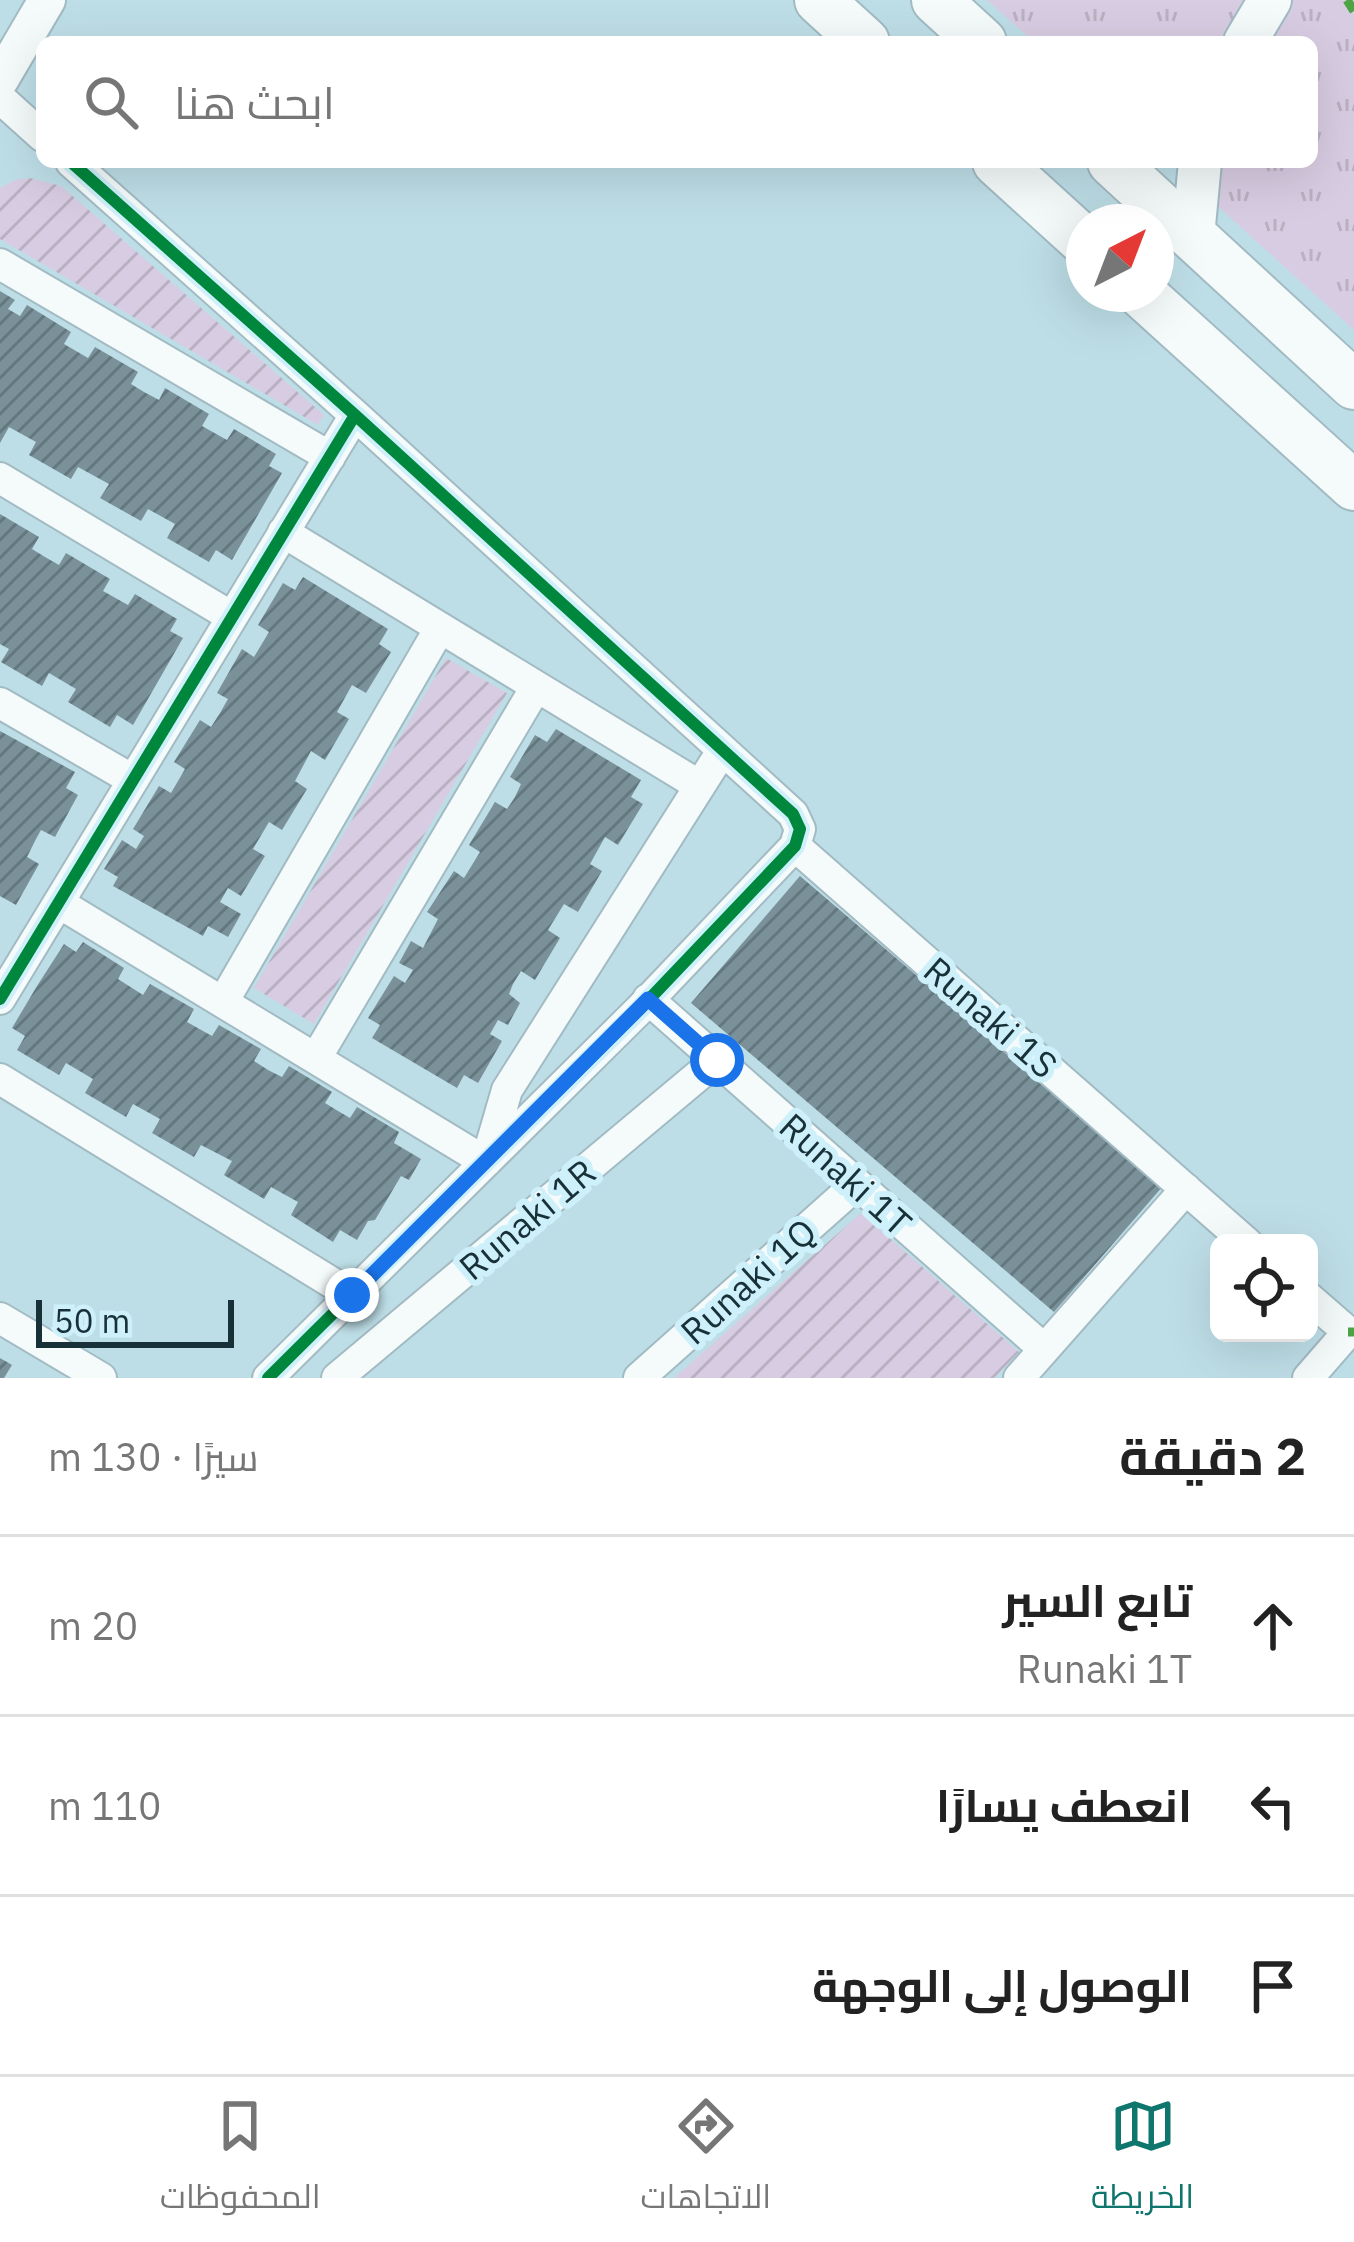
<!DOCTYPE html>
<html lang="ar">
<meta charset="utf-8">
<style>
:root{--surface:#fff;--page:#f6f6f6;--text:#222;--muted:#767676;--line:#e0e0e0;--accent:#0f766e}
body{margin:0;font-family:"IBM Plex Sans",Cairo,sans-serif;background:var(--page);color:var(--text);direction:rtl}
.controls{position:absolute;right:36px;bottom:36px;display:grid;overflow:hidden;border-radius:18px;box-shadow:0 12px 48px #0002}
.controls button{width:108px;height:108px;display:grid;place-items:center;padding:0;border:0;border-bottom:3px solid var(--line);background:var(--surface);color:var(--text);font:60px sans-serif}
.compass{position:absolute;left:1066px;top:204px;width:108px;height:108px;border-radius:50%;background:var(--surface);box-shadow:0 12px 48px #0002;rotate:42deg}
.scale{position:absolute;left:36px;bottom:30px;width:198px;box-sizing:border-box;padding-left:12px;border:6px solid #183037;border-top:0;font-size:33px;line-height:42px;white-space:nowrap;color:#183037;-webkit-text-stroke:9px #cef0fa;paint-order:stroke}
.stop{position:absolute;width:36px;height:36px;margin:-27px;border:9px solid #1a73e8;border-radius:50%;background:#fff}
.stop.end{background:#1a73e8;border-color:#fff;box-shadow:0 3px 12px #0008}
.list{margin:0;padding:0;list-style:none}
h2{display:flex;justify-content:space-between;align-items:center;height:156px;margin:0;padding:0 48px;font-size:51px}
h2 small{font-size:39px;font-weight:400;color:var(--muted)}
.list li{display:grid;grid-template-columns:78px 1fr auto;gap:36px;align-items:center;box-sizing:border-box;height:180px;padding:0 48px;border-top:3px solid var(--line)}
.list b{display:block;font-size:45px;white-space:nowrap}
.list p{margin:0;font-size:39px;white-space:nowrap;color:var(--muted)}
.list em{font-size:39px;font-style:normal;color:var(--muted)}
.icon{flex:none;width:66px;height:66px;fill:none;stroke:currentColor;stroke-width:2;stroke-linecap:round;stroke-linejoin:round}
.map{position:relative;flex:none;width:1354px;height:1378px;overflow:hidden;direction:ltr}
.search{position:absolute;background:var(--surface);box-shadow:0 12px 48px #0002;left:36px;right:36px;top:36px;height:132px;display:flex;align-items:center;gap:30px;box-sizing:border-box;padding:0 42px;border-radius:18px;color:var(--muted);font-size:45px}
.sheet{height:696px;background:var(--surface)}
nav{display:flex;justify-content:space-around;align-items:center;box-sizing:border-box;height:168px;border-top:3px solid var(--line);background:var(--surface);font-size:33px;color:var(--muted)}
nav a{display:grid;justify-items:center;gap:6px}
nav .on{color:var(--accent)}
.map>svg:first-child{display:block}
.grass{fill:url(#grass-tufts)}
.garden{fill:url(#garden-furrows)}
.building{fill:url(#building-hatch)}
.lines{fill:none;stroke-linecap:round;stroke-linejoin:round}
.minor-casing{stroke:#a2bbc3;stroke-width:34}
.tertiary-casing{stroke:#a2bbc3;stroke-width:40}
.secondary-casing{stroke:#a2bbc3;stroke-width:46}
.trunk-casing{stroke:#a2bbc3;stroke-width:52}
.minor{stroke:#f5fafb;stroke-width:30}
.tertiary{stroke:#f5fafb;stroke-width:36}
.secondary{stroke:#f5fafb;stroke-width:42}
.trunk{stroke:#f5fafb;stroke-width:48}
.quiet{stroke:#4ea445;stroke-width:9;stroke-dasharray:18 9;stroke-linecap:butt}
.cycleway-casing{stroke:#cef0fa;stroke-width:20}
.cycleway{stroke:#00873e;stroke-width:12}
.route{stroke:#1a73e8;stroke-width:15}
.labels{text-anchor:middle;dominant-baseline:central;stroke-width:12;stroke-linejoin:round;paint-order:stroke}
.street-label{font-size:36px;fill:#183037;stroke:#cef0fa}
</style>
<div class="map">
<svg width="1354" height="1378" viewBox="0 0 1354 1378">
<defs>
<pattern id="grass-tufts" width="24" height="20" patternUnits="userSpaceOnUse" patternTransform="scale(3)"><rect width="24" height="20" fill="#d8cce2"/><path d="M3 7l-1-3M5 7V3M7 7l1-3M15 17l-1-3M17 17v-4M19 17l1-3" fill="none" stroke="#b9b0c2"/></pattern>
<pattern id="garden-furrows" width="10" height="10" patternUnits="userSpaceOnUse" patternTransform="scale(3)"><rect width="10" height="10" fill="#d8cce2"/><path d="M-1 1l2-2M0 10L10 0M9 11l2-2" fill="none" stroke="#b9b0c2"/></pattern>
<pattern id="building-hatch" width="6" height="6" patternUnits="userSpaceOnUse" patternTransform="scale(3)"><rect width="6" height="6" fill="#7a919a"/><path d="M-1 1l2-2M0 6l6-6M5 7l2-2" fill="none" stroke="#63777e"/></pattern>
</defs>
<rect width="100%" height="100%" fill="#bedee7"/>
<path class="grass" d="M987,0h367v330l-185,-168h143v-120h-278z"/>
<path class="garden" d="M30,178l31,8 263,229 -6,10 -318,-186v-51l15,-8z
M446,658l61,35 -193,331 -60,-36z
M861,1213l158,139 -25,26h-320z"/>
<path class="building" d="M0,291l15,9 -7,9 12,7 7,-11 44,27 -7,12 24,14 7,-11 43,25 -7,12 13,8 15,8 6,-12 44,26 -7,12 25,14 7,-11 42,25 -7,12 13,7 -50,87 -16,-10 -7,12 -42,-24 8,-14 -27,-15 -7,12 -41,-23 9,-14 -31,-17 -7,12 -42,-24 7,-13 -27,-15 -9,16z
M0,514l39,23 -7,12 13,8 14,8 7,-12 44,26 -7,12 25,14 7,-11 42,25 -7,12 13,7 -50,87 -16,-10 -7,12 -42,-25 8,-13 -27,-16 -7,13 -41,-24 8,-13 -9,-5z
M303,577l85,52 -9,15 12,8 -25,41 -14,-8 -15,27 12,7 -24,41 -14,-9 -16,30 12,8 -25,41 -13,-8 -16,27 12,7 -24,40 -13,-8 -8,14 21,12 -13,23 -20,-11 -5,10 -90,-50 5,-9 -14,-8 18,-29 14,9 8,-13 -11,-7 26,-43 12,7 14,-24 -11,-7 26,-42 11,7 9,-14 8,-14 -11,-6 25,-44 12,8 15,-25 -11,-7 25,-42 12,7z
M556,729l85,51 -10,17 12,7 -25,41 -13,-8 -15,27 12,7 -24,41 -14,-8 -16,26 12,8 -25,42 -14,-9 -8,13 -4,10 11,9 -12,22 -10,-5 -8,14 12,7 -24,42 -14,-8 -7,13 -85,-50 8,-13 -12,-7 26,-42 11,7 8,-13 -14,-7 12,-22 12,7 15,-29 -11,-7 27,-41 10,7 16,-26 -11,-7 26,-43 12,7 8,-12 6,-13 -11,-7 25,-42 12,7z
M0,731l75,41 -9,16 12,7 -23,42 -14,-7 -5,9 -9,18 12,7 -23,41 -16,-9z
M800,876l363,310 -109,126 -363,-309z
M83,942l41,26 -6,11 25,16 7,-11 44,25 -7,13 25,14 7,-11 42,24 -7,12 14,9 14,7 7,-11 43,26 -7,11 13,8 12,7 7,-11 42,25 -5,11 27,16 -12,21 -8,-4 -26,44 -7,1 -11,19 -17,-10 -7,12 -42,-27 7,-13 -27,-15 -7,12 -40,-24 8,-14 -31,-16 -7,12 -42,-24 8,-14 -27,-15 -7,13 -41,-24 8,-14 -27,-16 -7,12 -42,-25 8,-14 -13,-8 25,-42 27,-42 12,8z
M0,1358l12,7 -8,13h-4z"/>
<g class="lines">
<g class="minor-casing">
<path id="minor" d="M0,98l42,38
M71,162l284,253 438,399 7,15 -5,17 -156,164 -371,368
M0,264l330,193
M0,478l232,139
M283,532l417,254
M0,703l133,77
M795,846l452,397
M59,903l427,259 21,-72 215,-339
M0,999l355,-584
M648,999l396,350
M223,1002l217,-374
M316,1058l220,-371
M0,1079l352,216
M0,1318l101,60
M337,1378l380,-318
M639,1378l218,-194
M1019,1378l167,-189
M1308,1378l40,-46 -39,-34"/>
</g>
<g class="tertiary-casing">
<path id="tertiary" d="M0,80l47,-80"/>
</g>
<g class="secondary-casing">
<path id="secondary" d="M1245,42l25,-42
M1193,236l7,-74"/>
</g>
<g class="trunk-casing">
<path id="trunk" d="M819,0l46,42
M936,0l46,42
M997,162l87,79
M1112,162l242,223
M1142,294l212,192"/>
</g>
<use href="#minor" class="minor"/>
<use href="#tertiary" class="tertiary"/>
<use href="#secondary" class="secondary"/>
<use href="#trunk" class="trunk"/>
<path class="quiet" d="M1347,0l7,11
M1348,1332h6"/>
<g class="cycleway-casing">
<path id="cycleway" d="M71,162l284,253 438,399 7,15 -5,17 -156,164 -371,368
M0,999l355,-584"/>
</g>
<use href="#cycleway" class="cycleway"/>
</g>
<g class="lines">
<path class="route" d="M352,1295l296,-296 69,61"/>
</g>
<g class="labels">
<g class="street-label">
<text transform="translate(991 1017) rotate(41)">Runaki 1S</text>
<text transform="translate(846 1174) rotate(42)">Runaki 1T</text>
<text transform="translate(527 1219) rotate(-40)">Runaki 1R</text>
<text transform="translate(748 1281) rotate(-42)">Runaki 1Q</text>
</g>
</g>
</svg>
<div class="controls">
<button><svg class="icon" aria-label="locate" viewBox="0 0 24 24"><circle cx="12" cy="12" r="6"/><path d="M12 2v4M12 18v4M2 12h4M18 12h4"/></svg></button>
</div>
<svg class="compass" viewBox="-18 -18 36 36"><path d="M0-13l5 13h-10z" fill="#e53935"/><path d="M0 13l5-13h-10z" fill="#767676"/></svg>
<div class="scale">50 m</div>
<div class="stop" style="left:717px;top:1060px"></div>
<div class="stop end" style="left:352px;top:1295px"></div>
<div class="search"><svg class="icon" aria-label="search" viewBox="0 0 24 24"><circle cx="10" cy="10" r="6"/><path d="M15 15l6 6"/></svg>ابحث هنا</div>
</div>
<section class="sheet">
<h2>2 دقيقة<small>سيرًا · 130 m</small></h2>
<ul class="list">
<li><svg class="icon" aria-label="ahead" viewBox="0 0 24 24"><path d="M12 20V5M6 11l6-6 6 6"/></svg><div><b>تابع السير</b><p>Runaki 1T</p></div><em>20 m</em></li>
<li><svg class="icon" aria-label="left" viewBox="0 0 24 24"><path d="M17 20v-9H6M10 6l-5 5 5 5"/></svg><div><b>انعطف يسارًا</b></div><em>110 m</em></li>
<li><svg class="icon" aria-label="arrive" viewBox="0 0 24 24"><path d="M6 21V4h12l-3 4 3 4H6"/></svg><div><b>الوصول إلى الوجهة</b></div></li>
</ul>
</section>
<nav>
<a class="on"><svg class="icon" aria-label="map" viewBox="0 0 24 24"><path d="M3 6l6-2 6 2 6-2v14l-6 2-6-2-6 2zM9 4v14M15 6v14"/></svg>الخريطة</a>
<a><svg class="icon" aria-label="directions" viewBox="0 0 24 24"><path d="M12 3l9 9-9 9-9-9zM9 14v-3h6M13 9l2 2-2 2"/></svg>الاتجاهات</a>
<a><svg class="icon" aria-label="saved" viewBox="0 0 24 24"><path d="M7 4h10v16l-5-4-5 4z"/></svg>المحفوظات</a>
</nav>
